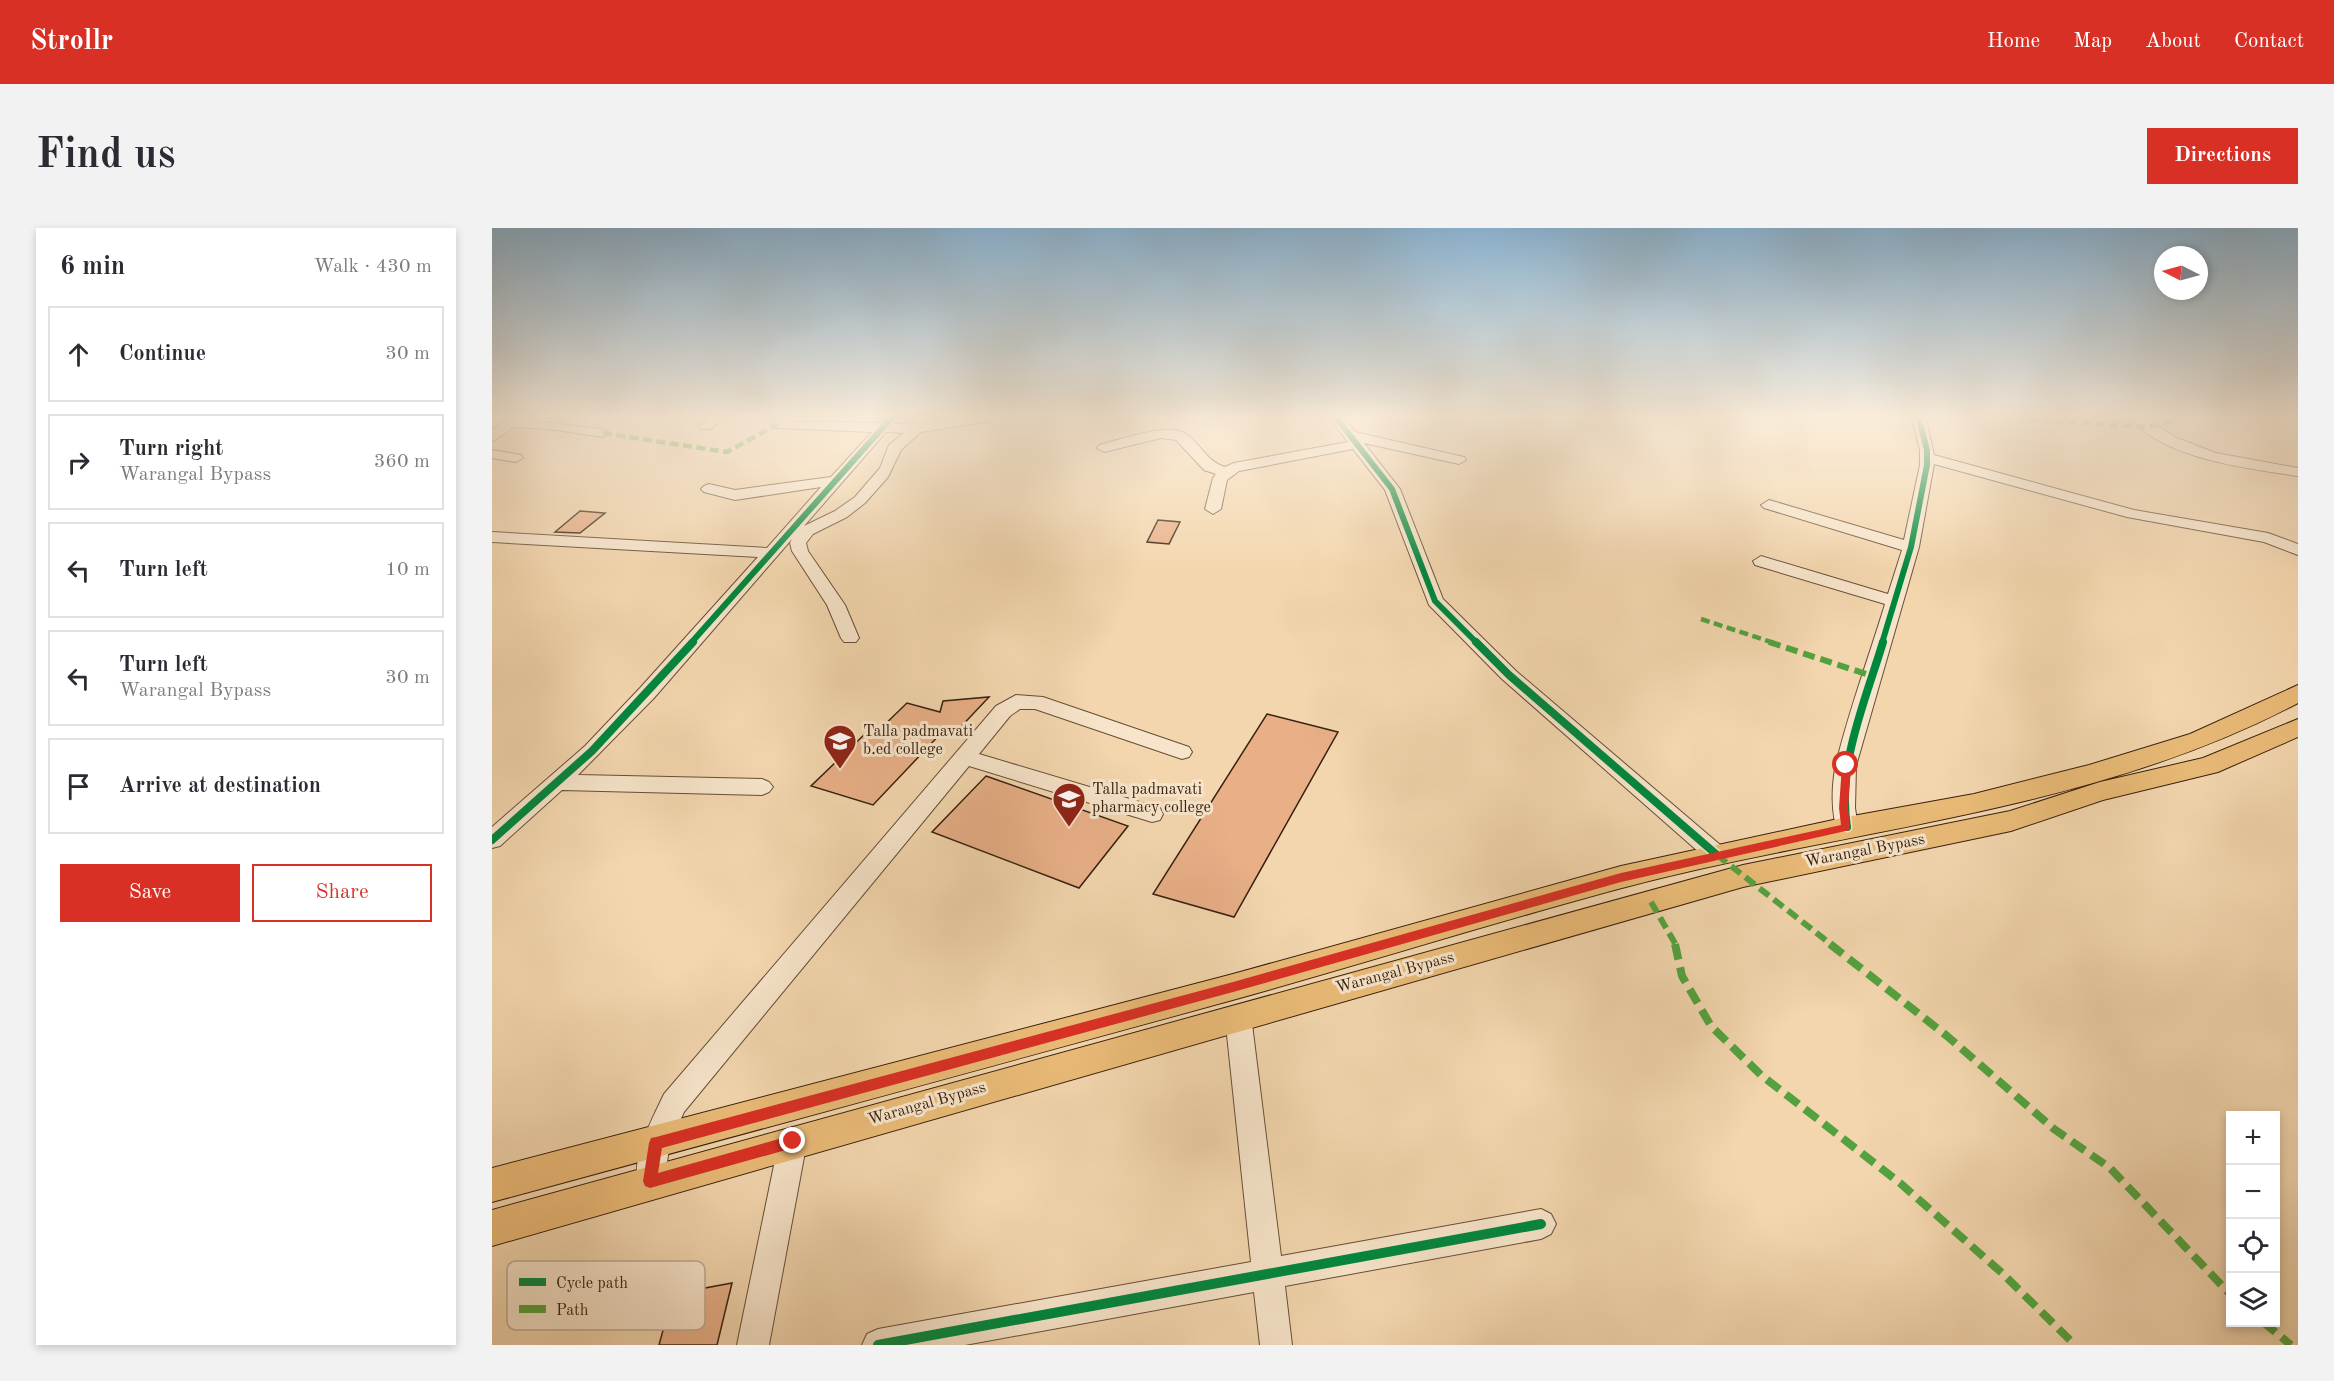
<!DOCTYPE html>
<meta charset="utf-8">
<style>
:root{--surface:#fff;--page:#f2f2f3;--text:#2b2b33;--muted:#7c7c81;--line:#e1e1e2;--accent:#d93025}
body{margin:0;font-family:"Old Standard TT",serif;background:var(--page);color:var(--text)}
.controls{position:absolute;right:18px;bottom:18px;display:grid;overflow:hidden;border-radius:0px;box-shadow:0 3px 9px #0003}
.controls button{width:54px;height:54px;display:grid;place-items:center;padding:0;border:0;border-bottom:2px solid var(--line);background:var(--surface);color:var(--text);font:30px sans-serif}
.compass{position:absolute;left:1662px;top:18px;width:54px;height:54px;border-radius:50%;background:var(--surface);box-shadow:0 3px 9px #0003;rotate:276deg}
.stop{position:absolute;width:18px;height:18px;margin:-14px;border:4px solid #d93025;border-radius:50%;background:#fff}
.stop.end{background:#d93025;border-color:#fff;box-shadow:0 2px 6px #0008}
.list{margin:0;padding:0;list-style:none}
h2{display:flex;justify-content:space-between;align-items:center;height:78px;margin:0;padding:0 24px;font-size:26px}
h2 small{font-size:20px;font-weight:400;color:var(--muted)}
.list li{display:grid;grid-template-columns:39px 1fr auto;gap:18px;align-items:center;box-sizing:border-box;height:96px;margin:0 12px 12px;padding:0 12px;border:2px solid var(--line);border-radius:0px}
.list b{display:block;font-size:22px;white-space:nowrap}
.list p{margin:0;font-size:20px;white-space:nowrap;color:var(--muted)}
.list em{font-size:20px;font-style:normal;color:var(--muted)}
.actions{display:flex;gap:12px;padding:18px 24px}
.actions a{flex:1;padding:14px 0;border:2px solid var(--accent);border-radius:0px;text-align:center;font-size:21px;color:var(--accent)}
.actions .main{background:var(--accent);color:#fff}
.icon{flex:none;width:33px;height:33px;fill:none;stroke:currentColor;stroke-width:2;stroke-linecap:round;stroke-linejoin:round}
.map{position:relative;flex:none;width:1806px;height:1117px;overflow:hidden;border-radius:0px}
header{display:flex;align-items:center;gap:36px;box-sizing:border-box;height:84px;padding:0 30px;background:var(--accent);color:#fff}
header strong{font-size:28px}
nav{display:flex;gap:33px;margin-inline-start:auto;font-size:21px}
.intro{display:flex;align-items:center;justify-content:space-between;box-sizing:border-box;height:144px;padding:0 36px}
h1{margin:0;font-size:42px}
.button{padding:15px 27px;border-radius:0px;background:var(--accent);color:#fff;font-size:21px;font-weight:700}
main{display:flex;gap:36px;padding:0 36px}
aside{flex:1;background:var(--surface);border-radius:0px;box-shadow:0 3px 9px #0003}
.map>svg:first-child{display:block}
.building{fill:#e9b088;stroke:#37200e;stroke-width:1.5}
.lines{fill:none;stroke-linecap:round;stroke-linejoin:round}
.minor-casing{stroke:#664e36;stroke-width:2}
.major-casing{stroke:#37200e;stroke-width:2}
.minor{fill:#f7e4ca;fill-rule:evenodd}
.major{fill:#eabb77;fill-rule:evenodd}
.quiet-far2{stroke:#53a23e;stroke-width:4.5;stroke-dasharray:9 4.5;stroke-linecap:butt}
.quiet-far1{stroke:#53a23e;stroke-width:6;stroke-dasharray:12 6;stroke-linecap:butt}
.quiet{stroke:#53a23e;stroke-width:8;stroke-dasharray:16 8;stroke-linecap:butt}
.cycleway-far2-casing{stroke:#f7e4ca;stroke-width:9}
.cycleway-far1-casing{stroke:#f7e4ca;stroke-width:11}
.cycleway-casing{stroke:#f7e4ca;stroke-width:14}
.cycleway-far2{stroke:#00873e;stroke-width:6}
.cycleway-far1{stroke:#00873e;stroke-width:8}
.cycleway{stroke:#00873e;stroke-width:10}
.route{fill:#d93025}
.labels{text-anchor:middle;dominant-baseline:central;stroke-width:6;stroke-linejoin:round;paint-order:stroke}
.poi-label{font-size:16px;fill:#37200e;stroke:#f7e4ca;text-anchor:start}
.street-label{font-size:16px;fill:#37200e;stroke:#f7e4ca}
.key{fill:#f7e4ca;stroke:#bda992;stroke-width:1.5}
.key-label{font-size:16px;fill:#37200e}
</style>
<header>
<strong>Strollr</strong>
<nav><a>Home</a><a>Map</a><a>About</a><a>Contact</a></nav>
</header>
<div class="intro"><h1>Find us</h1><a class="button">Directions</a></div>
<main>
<aside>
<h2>6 min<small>Walk · 430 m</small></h2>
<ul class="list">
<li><svg class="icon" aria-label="ahead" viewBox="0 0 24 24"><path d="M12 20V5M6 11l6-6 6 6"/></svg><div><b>Continue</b></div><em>30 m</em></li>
<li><svg class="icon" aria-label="right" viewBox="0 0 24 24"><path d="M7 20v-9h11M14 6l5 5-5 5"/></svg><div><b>Turn right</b><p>Warangal Bypass</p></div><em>360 m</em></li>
<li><svg class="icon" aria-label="left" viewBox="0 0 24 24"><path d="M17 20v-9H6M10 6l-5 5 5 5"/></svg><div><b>Turn left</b></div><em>10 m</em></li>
<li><svg class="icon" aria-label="left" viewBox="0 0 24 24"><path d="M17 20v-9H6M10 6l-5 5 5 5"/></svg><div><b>Turn left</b><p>Warangal Bypass</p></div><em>30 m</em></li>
<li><svg class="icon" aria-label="arrive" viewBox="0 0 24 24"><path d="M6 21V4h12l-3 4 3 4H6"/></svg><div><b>Arrive at destination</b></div></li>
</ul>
<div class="actions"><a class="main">Save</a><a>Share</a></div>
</aside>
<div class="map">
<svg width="1806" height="1117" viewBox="0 0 1806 1117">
<rect width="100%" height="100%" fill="#f3d6ae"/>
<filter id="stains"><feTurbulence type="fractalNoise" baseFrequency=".00333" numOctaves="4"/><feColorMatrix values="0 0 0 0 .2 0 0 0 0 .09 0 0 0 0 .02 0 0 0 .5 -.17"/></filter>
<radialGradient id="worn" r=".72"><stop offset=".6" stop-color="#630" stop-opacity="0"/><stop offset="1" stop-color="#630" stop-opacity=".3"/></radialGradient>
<path class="building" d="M88,283l25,2 -25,20 -25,-1z
M666,292l22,2 -11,22 -22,-2z
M497,469l-33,35 -11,-3 -72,76 -62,-19 57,-55 8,2 31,-30 33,9 3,-11z
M775,486l71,18 -104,185 -81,-23z
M494,548l142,50 -49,62 -147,-56z
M240,1055l-15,62h-58l14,-51z"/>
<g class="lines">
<g class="minor-casing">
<path id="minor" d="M22,187h15l-4,5 78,9 7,4 -7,4 -54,-8 -35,-2 -22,15v-11z
M218,187h15l-14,14h-10l-2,-3z
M395,187h14l-7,9c39,1 77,-13 116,-9l-7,4 -82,13 -20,18 -13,27 -23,26 -18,14 -34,17 -7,9 2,8 37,54 14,33 -3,4h-12l-3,-4 -14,-33 -35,-54 -2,-8 2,-4 -138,159 -76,77 184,4 7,3 4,5 -4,5 -7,3 -200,-5 -62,56 -8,2v-21l93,-81 55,-58 118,-131 -266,-15v-10l275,16 54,-61 -86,13 -31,-8 -3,-3 3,-3 5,-2 26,6 96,-13 41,-45 -94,-4 -5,-1 -2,-3 2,-3 106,2zM394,204l18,1 -15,12 -9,23 -25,29 -20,14 -31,15z
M835,187h14l14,17 109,25 2,3 -7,4 -95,-21 36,46 43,110 73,72 209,178 3,6 -3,6 -8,3 -8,-3 -207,-182 -73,-74 -44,-115 -32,-41 -114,22 -12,9 -6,29 -8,5 -8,-5 8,-31 3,-4 -12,-4 -28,-30 -15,-2 -57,14 -7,-4 2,-3c20,-5 69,-23 87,-11 15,10 20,27 39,33l9,-4 114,-21z
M1419,187h14l9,40 200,55 134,23 30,11v11l-34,-13 -137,-25 -193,-53 -15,83 -63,219 -1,42 3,19 -3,6 -8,2 -8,-2c-9,-18 -7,-50 -3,-69 13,-54 33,-107 49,-160l-130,-39 -2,-4 8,-5 127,38 14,-44 -138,-42 -3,-3 8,-5 135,40 16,-75v-15z
M1635,187h15l35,23 39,15 82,15v8c-52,-8 -136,-17 -171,-61z
M0,222l29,5 2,3 -7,4 -24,-4z
M524,467l27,2 146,50 3,5 -3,5 -7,2 -147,-50h-15l-10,7 -31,38 181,54 3,6 -3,6 -8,2 -183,-56 -285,346 -14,31 -6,38 -4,10 -10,4 -10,-4c-12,-29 12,-71 24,-97l332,-388z
M746,777l9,3 4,8 30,240 260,-47 10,5 5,10 -5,10 -10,5 -256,47 7,59h-32l-6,-53 -289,53h-103l5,-11 11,-5 373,-67 -26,-246 4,-8z
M301,899l10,4 4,10 -38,204h-32l42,-204 4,-10z"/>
</g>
<g class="major-casing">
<path id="major" d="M1806,457v18c-210,111 -453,125 -680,186 -130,35 -259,76 -389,112 -246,68 -491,134 -737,201v-34l741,-194 388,-108 226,-49 127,-23 115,-29 101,-31z
M1806,491v18l-80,35 -115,28 -92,31 -268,56 -1251,359v-36l1251,-345 267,-54 90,-29 103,-24z"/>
</g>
<use href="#minor" class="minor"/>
<use href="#major" class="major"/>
<path class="quiet-far2" d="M1469,187l188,12 45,-12
M111,205l124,19 51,-28
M1209,391l73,24"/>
<path class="quiet-far1" d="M1277,414l103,34
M1225,627l115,90
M1159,674l25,43"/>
<path class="quiet" d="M1183,716l7,32 29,50 50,49 139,108 102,90 73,72
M1338,716l117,92 107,93 56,39 120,126
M1771,1094l28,23"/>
<g class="cycleway-far2-casing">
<path id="cycleway-far2" d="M842,187l58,74 43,112 42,42
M199,415l203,-228
M1390,415l29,-96 16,-82v-15l-9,-35"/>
</g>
<g class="cycleway-far1-casing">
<path id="cycleway-far1" d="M984,414l33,33 208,180
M1355,599c-10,-63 18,-125 36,-185
M0,612l100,-89 101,-109"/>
</g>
<g class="cycleway-casing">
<path id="cycleway" d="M386,1117l663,-121"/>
</g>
<use href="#cycleway-far2" class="cycleway-far2"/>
<use href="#cycleway-far1" class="cycleway-far1"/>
<use href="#cycleway" class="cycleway"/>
</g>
<linearGradient id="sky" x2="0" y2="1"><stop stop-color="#8bb5d4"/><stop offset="0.55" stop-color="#faeddb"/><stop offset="1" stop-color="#faeddb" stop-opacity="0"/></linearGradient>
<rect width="1806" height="343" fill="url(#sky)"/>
<path class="route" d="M1354,534l5,3 -3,43 2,22 -229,52 -388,110 -571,156 -4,25 135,-38 4,2 2,4 -2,5 -4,2 -143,40 -5,-2 -2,-5 6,-38 2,-5 5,-1 577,-155 388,-109 220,-48 -2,-17 3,-43z"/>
<defs>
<g id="university-pin" transform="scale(1.725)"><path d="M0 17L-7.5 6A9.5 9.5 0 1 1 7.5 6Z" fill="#8f2418" stroke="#f7e4ca"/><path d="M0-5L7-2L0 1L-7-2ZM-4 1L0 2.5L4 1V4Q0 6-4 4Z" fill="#fff"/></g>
</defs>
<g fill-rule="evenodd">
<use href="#university-pin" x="348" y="513"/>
<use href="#university-pin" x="577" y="571"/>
</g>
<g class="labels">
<g class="poi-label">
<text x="371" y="504">Talla padmavati<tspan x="371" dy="18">b.ed college</tspan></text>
<text x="600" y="562">Talla padmavati<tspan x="600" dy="18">pharmacy college</tspan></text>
</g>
<g class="street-label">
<text transform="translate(1373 623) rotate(-11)">Warangal Bypass</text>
<text transform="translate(903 745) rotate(-15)">Warangal Bypass</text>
<text transform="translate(435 876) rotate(-16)">Warangal Bypass</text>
</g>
</g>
<rect x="15" y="1033" width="198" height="69" rx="9" class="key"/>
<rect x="27" y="1050" width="27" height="8" fill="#00873e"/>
<rect x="27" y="1077" width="27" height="8" fill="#53a23e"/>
<g class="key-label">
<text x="64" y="1060">Cycle path</text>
<text x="64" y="1087">Path</text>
</g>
<rect width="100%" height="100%" filter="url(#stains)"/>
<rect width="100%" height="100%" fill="url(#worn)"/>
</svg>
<div class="controls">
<button>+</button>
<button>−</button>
<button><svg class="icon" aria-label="locate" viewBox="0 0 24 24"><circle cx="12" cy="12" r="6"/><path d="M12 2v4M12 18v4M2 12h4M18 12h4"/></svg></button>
<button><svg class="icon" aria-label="layers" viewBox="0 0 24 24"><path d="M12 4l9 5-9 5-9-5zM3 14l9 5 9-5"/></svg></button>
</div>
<svg class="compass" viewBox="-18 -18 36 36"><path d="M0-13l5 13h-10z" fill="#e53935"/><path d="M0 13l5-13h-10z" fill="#7c7c81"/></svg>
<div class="stop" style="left:1354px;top:537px"></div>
<div class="stop end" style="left:301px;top:913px"></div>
</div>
</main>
